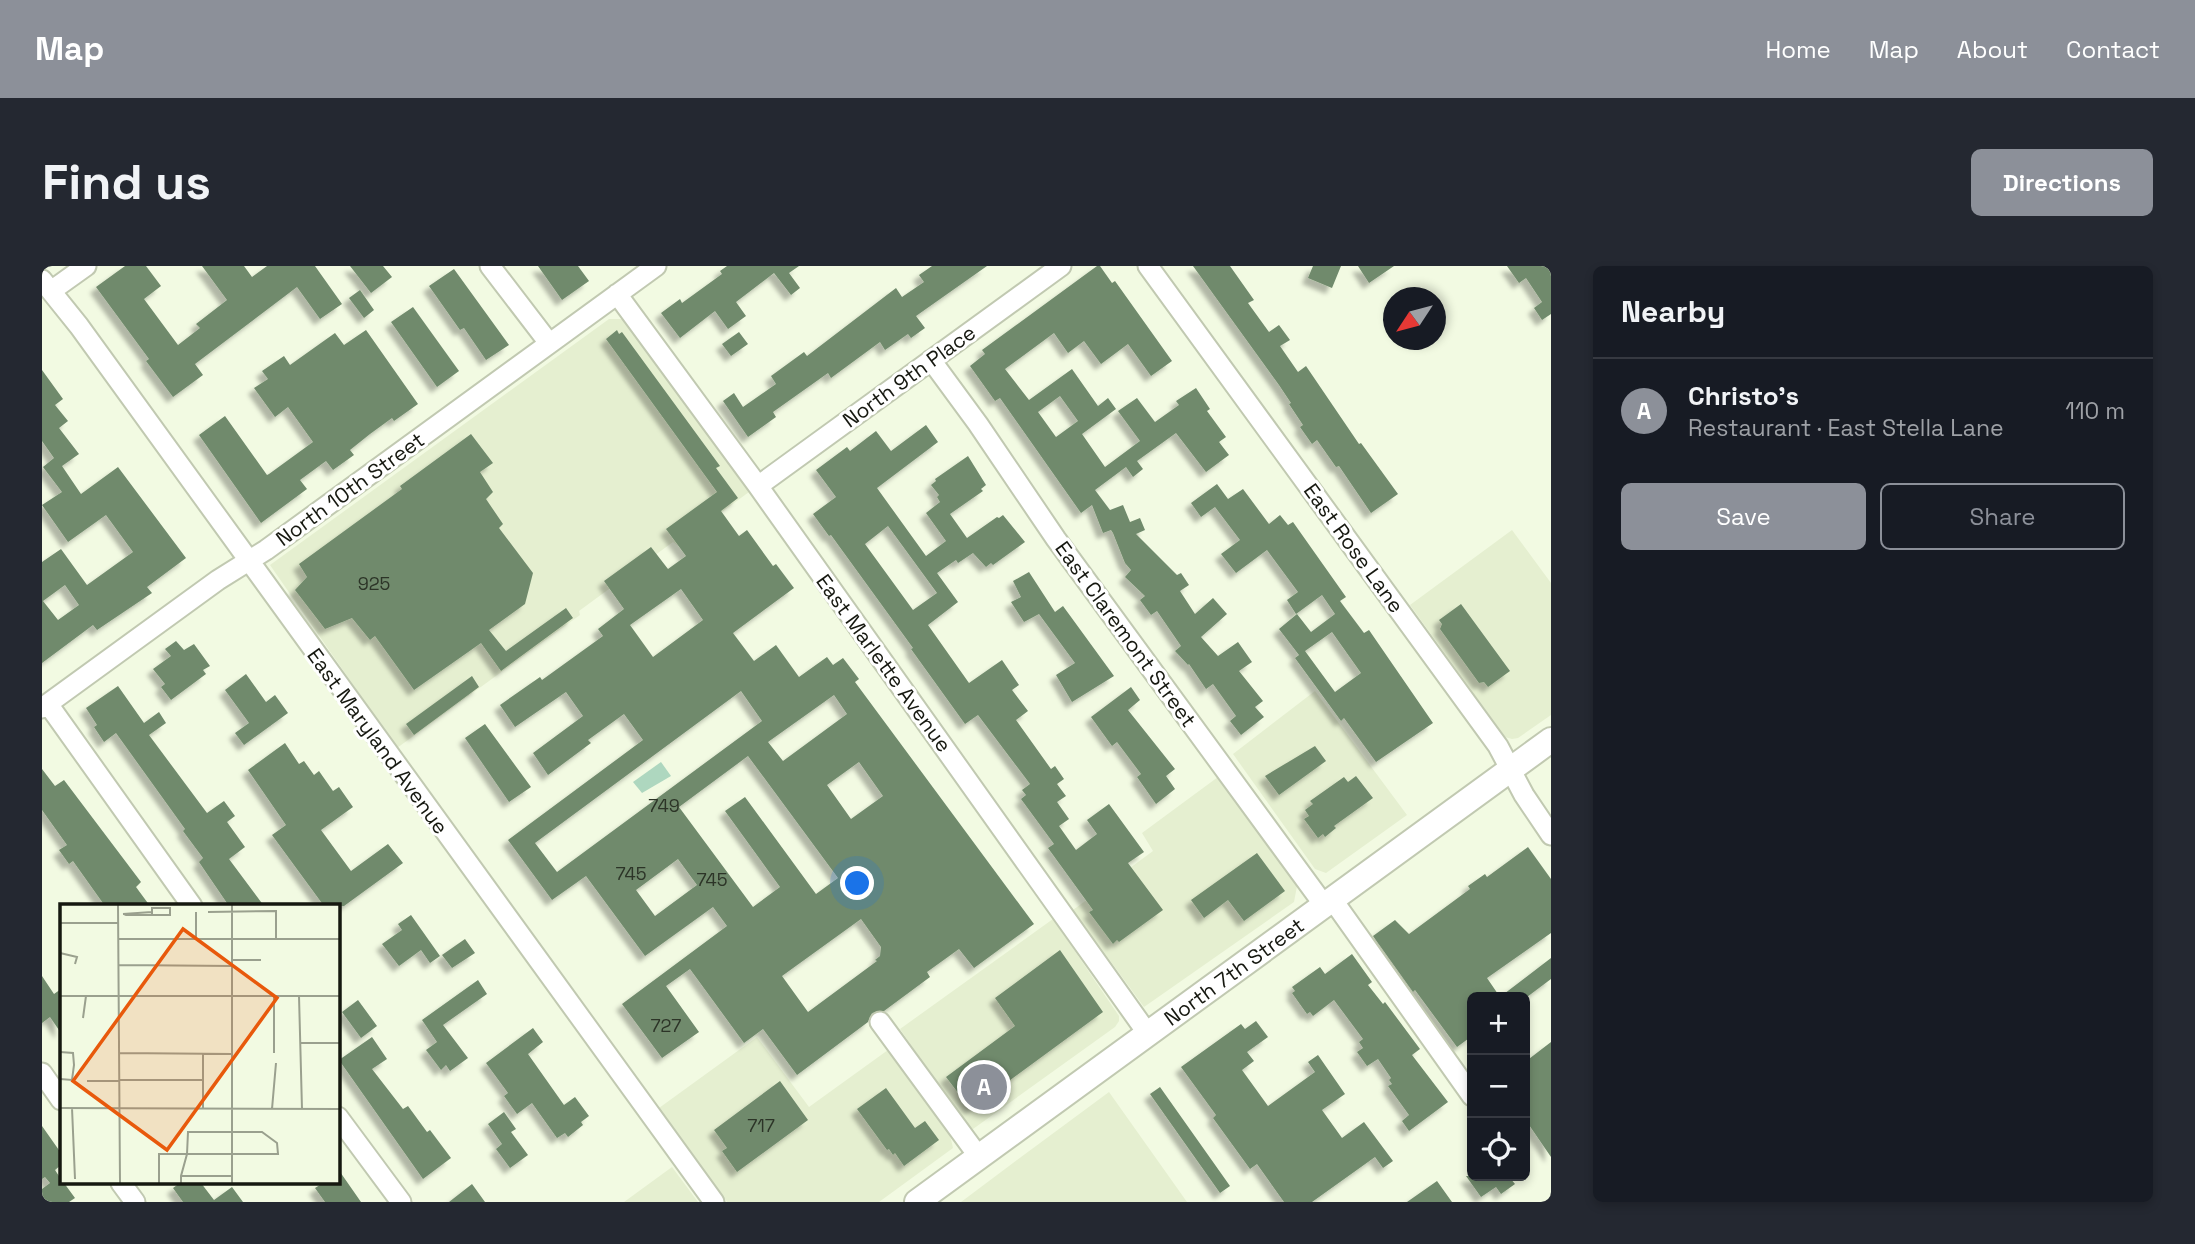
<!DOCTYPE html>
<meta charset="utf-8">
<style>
:root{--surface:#171b24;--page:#242831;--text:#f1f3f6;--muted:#9ea1a6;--line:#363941;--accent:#8c9099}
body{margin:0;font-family:"Space Grotesk",sans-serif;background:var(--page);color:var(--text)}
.controls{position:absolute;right:21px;bottom:21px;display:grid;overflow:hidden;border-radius:10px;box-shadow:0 4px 10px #0003}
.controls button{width:63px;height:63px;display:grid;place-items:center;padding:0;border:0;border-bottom:2px solid var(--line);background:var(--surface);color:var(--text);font:35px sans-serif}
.compass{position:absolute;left:1341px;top:21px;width:63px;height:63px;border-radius:50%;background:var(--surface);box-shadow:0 4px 10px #0003;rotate:234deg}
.you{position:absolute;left:816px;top:618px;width:24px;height:24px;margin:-18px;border:5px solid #fff;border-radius:50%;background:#1a73e8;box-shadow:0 0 0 10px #1a73e833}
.badge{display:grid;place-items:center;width:46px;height:46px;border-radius:50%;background:var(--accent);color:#fff;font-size:23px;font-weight:700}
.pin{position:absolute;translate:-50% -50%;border:4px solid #fff;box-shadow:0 2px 7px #0006}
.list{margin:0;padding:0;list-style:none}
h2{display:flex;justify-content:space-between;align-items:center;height:91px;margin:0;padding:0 28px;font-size:30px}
h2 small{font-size:23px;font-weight:400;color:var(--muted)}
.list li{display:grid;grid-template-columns:46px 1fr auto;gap:21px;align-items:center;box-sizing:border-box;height:105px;padding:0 28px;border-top:2px solid var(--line)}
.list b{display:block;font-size:26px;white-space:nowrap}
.list p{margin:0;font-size:23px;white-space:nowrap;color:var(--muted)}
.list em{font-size:23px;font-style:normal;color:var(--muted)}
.actions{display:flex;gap:14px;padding:21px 28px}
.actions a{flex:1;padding:16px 0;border:2px solid var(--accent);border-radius:10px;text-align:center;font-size:24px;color:var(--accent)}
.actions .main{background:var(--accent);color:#fff}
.icon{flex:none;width:38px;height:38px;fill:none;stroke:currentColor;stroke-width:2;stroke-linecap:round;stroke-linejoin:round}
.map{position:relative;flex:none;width:1509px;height:936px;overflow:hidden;border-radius:10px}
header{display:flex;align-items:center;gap:42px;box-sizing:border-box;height:98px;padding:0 35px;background:var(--accent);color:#fff}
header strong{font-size:33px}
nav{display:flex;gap:38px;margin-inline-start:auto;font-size:24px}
.intro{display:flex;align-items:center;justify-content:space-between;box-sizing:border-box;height:168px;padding:0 42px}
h1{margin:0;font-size:49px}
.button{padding:18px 32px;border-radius:10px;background:var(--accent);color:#fff;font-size:24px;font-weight:700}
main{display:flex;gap:42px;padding:0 42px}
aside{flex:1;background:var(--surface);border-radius:10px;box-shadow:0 4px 10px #0003}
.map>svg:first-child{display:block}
.built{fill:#e5efd0}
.water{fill:#aed7bf}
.building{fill:#708a6c;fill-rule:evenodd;filter:url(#shadow)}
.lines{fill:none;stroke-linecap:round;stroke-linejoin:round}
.minor-casing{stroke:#c1c9b1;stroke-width:23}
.major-casing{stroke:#c1c9b1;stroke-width:28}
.minor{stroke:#fff;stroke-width:19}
.major{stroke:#fff;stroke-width:24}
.labels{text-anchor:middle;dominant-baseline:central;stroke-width:6;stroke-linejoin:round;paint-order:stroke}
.number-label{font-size:18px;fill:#2c3427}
.street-label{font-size:21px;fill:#161810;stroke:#fff}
.inset-road{fill:none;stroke:#9aa08e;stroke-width:2}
.view{fill:#e8590c;fill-opacity:0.15;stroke:#e8590c;stroke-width:3.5}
.inset-edge{fill:none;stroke:#161810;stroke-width:3.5}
</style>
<header>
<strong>Map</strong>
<nav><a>Home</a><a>Map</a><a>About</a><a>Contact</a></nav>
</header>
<div class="intro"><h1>Find us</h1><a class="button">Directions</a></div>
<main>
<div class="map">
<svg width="1509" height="936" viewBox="0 0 1509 936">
<defs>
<filter id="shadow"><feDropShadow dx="-6" dy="6" stdDeviation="2" flood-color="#0004"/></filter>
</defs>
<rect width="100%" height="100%" fill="#f2fae2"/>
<path class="built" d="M567,53h15l125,173 -72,53 -4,-3 -94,69 1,4 -183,133 -127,-183z
M1470,264l39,53v132l-33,23 -6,1 -7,-2 -95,-132z
M1273,425l92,124 -81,58 -11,-4 -82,-115z
M1176,511l79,109 -3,16 -150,105 -71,-97 80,-59 -11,-18z
M1011,653l66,97v5l-4,6 -142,102 -9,-7 -64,-93z
M715,771l52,70 79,-57 62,85 3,13 -74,54h-152l-68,-94z
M1067,826l78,110h-226l48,-36z
M630,901l26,35h-74z"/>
<path class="water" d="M619,496l10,14 -29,17 -9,-11z"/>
<path class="building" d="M83,0h21l15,20 -17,13 34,46 22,-17 -4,-4 31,-24 -25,-34h42l8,11 15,-11h48l27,38 -22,15 -23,-32 -102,77 8,11 -30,22 -27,-36 3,-2 -53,-72z
M308,0h33l9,11 -21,16z
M496,0h40l11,15 -27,19z
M685,0h72l-10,7 11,15 -9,7 -17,-22 -38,29 10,14 -18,13 -13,-18 -35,27 -19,-25 19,-14 2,4 40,-29 -2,-3z
M890,0h55l-71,50 9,12 -14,10 -3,-4 -23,16 -5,-8 -49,36 -3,-5 -55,39 3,5 -28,20 -25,-36 11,-8 9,14 33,-23 -5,-8 33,-24 3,4 89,-68 6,9 22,-15 -5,-7z
M1055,0h3l12,17 3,-2 57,80 -21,15 -23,-32 -27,20 -17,-23 -16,12 -14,-20 -49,36 24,31 43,-31 26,37 10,-8 8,11 -34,25 23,33 35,-26 -22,-30 19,-13 18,24 24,-17 -3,-4 20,-13 14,21 -3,2 19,26 -7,5 10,13 -23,17 -30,-39 -39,28 6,8 -10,8 -7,-10 -31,23 15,20 13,-5 7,17 10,-4 5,12 -9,4 41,41 4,-2 8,12 -9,6 15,23 18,-16 14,16 -26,23 17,19 20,-14 14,20 -13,9 24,30 -8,6 9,10 -23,18 -11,-14 6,-5 -23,-32 -7,5 -17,-25 -1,1 -13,-14 6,-5 -24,-35 -6,4 -11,-15 5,-4 -20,-19 6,-7 -6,-7 -12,-30 -2,-3 -8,3 -11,-28 -11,8 -81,-115 -5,3 -25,-35 15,-12 -3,-4zM1018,130l18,25 -22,16 -18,-25z
M1151,0h37l24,34 -6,3 21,29 10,-7 11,15 -10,6 18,26 8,-6 53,78 2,-1 37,51 -27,19 -32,-47 -3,1 -19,-27 -5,4 -12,-17 3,-2 -14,-21 2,-1 -12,-18z
M1271,0h28l-9,22 -24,-10z
M1316,0h36l-25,17z
M1465,0h44v48l-9,6 -8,-12 8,-6 -16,-24 -7,5z
M412,3l55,76 -23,15 -22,-32 -4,2 -31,-44z
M318,24l14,20 -10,8 -15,-20z
M371,41l46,64 -22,16 -46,-65z
M324,64l52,74 -24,17 -2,-3 -22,16 -20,16 4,5 -21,15 -7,-9 -26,19 7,9 -46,34 -62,-88 26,-19 42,59 2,-1 44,-32 -25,-35 -13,10 -21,-29 14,-9 -6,-8 22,-15 6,9 45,-32 9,12z
M575,64l2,4 3,-2 98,134 -4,2 22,30 -17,13 18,25 8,-6 26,36 3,-2 18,24 -61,45 21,28 22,-16 23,32 28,-20 6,8 10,-7 16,21 -4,3 179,242 -60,44 -15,-19 -32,23 3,5 -46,34 -12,2 -4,9 -71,53 -34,-46 -19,14 -54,-74 -24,17 33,46 -37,26 -40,-54 105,-78 -14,-19 -68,49 -59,-80 -34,24 -44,-60 135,-100 -19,-26 -36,26 3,3 -43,32 -15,-22 50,-37 -17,-24 -51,35 -15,-22 40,-28 2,3 61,-44 -5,-7 26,-20 -20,-28 47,-34 17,22 18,-13 -20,-27 51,-37 -111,-153zM639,323l22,31 -50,37 -23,-32zM699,425l21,30 -205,151 -22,-29zM792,429l13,19 -64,47 -15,-19zM706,490l90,122 -22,16 -71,-97 -20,14 55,76 -27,20 -74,-100zM817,496l24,34 -32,23 -24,-34zM636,593l19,26 -42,31 -19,-26zM819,653l20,28 -1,9 -5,4 2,1 -69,51 -26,-36z
M697,66l9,12 -17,12 -9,-12z
M0,104l21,29 -8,6 13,16 -9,7 20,26 -17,12 19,28 37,-27 68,91 -39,29 5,6 -55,37 -4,-5 -51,38v-101l19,-13 26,36 46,-33 -27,-37 -38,27 -26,-37 20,-13 -19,-25 11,-9 -12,-17zM23,319l14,20 -21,15 -15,-19z
M884,159l12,17 -61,46 49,68 20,-15 -20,-28 14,-11 -3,-5 2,-2 -8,-10 5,-4 -1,-2 33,-23 18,29 -5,4 2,2 -33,23 17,24 30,-21 2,1 4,-3 22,27 -32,23 -2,-2 -5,4 -13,-14 -15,10 -2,-3 -19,13 21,29 -30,23 41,58 33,-23 17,25 -7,5 16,21 -12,9 35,49 4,-3 9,13 -7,5 9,12 -9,6 12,17 -10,7 17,24 21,-16 -10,-14 22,-16 35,48 -16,11 35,47 -44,32 -2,-2 -4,4 -24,-32 4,-2 -45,-62 6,-4 -33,-45 5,-4 -4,-5 8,-6 -52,-69 -13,9 -54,-75 2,-1 -82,-113 -2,1 -16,-22 23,-17 -20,-27 31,-23 3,4 26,-20 15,20zM846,260l49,67 -24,17 -48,-66z
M429,168l22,29 -13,9 13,20 -7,7 17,25 -4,4 34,45 -8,31 -36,26 17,21 60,-43 7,10 -72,53 -20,-28 -67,47 -39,-54 -5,4 -18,-22 -27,11 -30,-39 12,-13 -8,-13 103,-75 -2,-3z
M1175,218l11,15 15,-10 26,35 11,-9 8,10 5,-3 53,75 -6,4 24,32 5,-3 64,93 -57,39 -32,-44 -3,3 -46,-63 4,-3 -20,-26 18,-15 14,18 24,-18 -13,-19 -26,19 -9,-14 11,-8 -31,-42 -31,23 -15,-19 19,-14 -25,-33 -14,10 -10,-14zM1290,366l29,41 -26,19 -30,-41z
M987,306l26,40 8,-6 51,70 -42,26 -16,-27 19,-12 -36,-49 -15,8 -13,-20 10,-5 -8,-16z
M1419,338l49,67 -22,16 -4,-5 -5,1 -39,-54 2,-5 -3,-4z
M134,375l8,9 10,-6 16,22 -7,4 3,4 -35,26 -10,-13 4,-3 -12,-15 18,-13 -6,-7z
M204,408l20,28 9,-7 13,18 -44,32 -9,-12 14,-10 -24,-33z
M430,410l7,11 -65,48 -8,-11z
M76,420l26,37 15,-11 7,11 -17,12 58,78 17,-12 11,15 -8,6 18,25 -16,12 35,47h-35l-30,-44 4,-4 -20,-27 2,-2 -69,-96 -12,9 -10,-15 3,-2 -11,-17z
M1089,421l9,13 -12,10 47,59 -9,7 9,13 -19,15 -19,-27 4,-3 -24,-32 -5,4 -21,-29z
M443,458l46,63 -22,15 -44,-64z
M243,477l14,21 5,-3 10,14 5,-4 14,20 6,-4 14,20 -32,23 30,41 37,-27 15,19 -59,43h-20l-52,-71 14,-10 -38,-55z
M1273,480l11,15 -47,34 -14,-19z
M0,503l13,17 9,-6 77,102 -5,5 14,19h-45l-32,-45 -4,3 -10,-14 8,-5 -25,-35z
M1314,510l17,22 -39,28 2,2 -11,9 -2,-3 -5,4 -14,-19 5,-3 -4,-6 8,-6 -3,-3 34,-24 4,5z
M1486,581l23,32v54l-64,45 13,19 51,-39v21l-24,18h-55v39l-15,11 -42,-57 -2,2 -40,-56 22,-16 14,14 61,-45 -2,-3 17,-12 2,3z
M1215,587l28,38 -41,30 -16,-21 -24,18 -13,-18z
M369,649l29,41 -10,7 -9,-13 -22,16 -17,-22 20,-14 -4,-6z
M423,673l10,14 -23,15 -10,-13z
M1018,684l43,62 -131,96 -3,-1 -23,-30 69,-51 -20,-28z
M1310,688l20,28 -4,3 15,19 2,-2 35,47 -8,6 36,47 -39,29 -7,-10 7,-6 -21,-29 4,-2 -3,-4 2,-2 -13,-19 -11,7 -10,-14 6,-4 -4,-6 4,-3 -29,-39 -21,16 -3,-4 -3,2 -15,-21 3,-2 -3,-4 28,-20 5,7z
M0,710l12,18 7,-5v44l-11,-16 -8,6z
M436,714l9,14 -44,31 25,33 -18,13 -4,-6 -5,5 -15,-20 11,-8 -15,-22z
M316,734l19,26 -16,12 -19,-26z
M1214,755l12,16 -21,15 7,9 -12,9 26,36 47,-34 -7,-10 10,-7 27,39 -23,16 20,28 22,-16 29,39 -10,7 -8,-11 -63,45h-28l-27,-38 -7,5 -37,-51 3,-3 -35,-48 60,-43 4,5z
M491,762l10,14 -15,12 36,51 11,-8 14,19 -8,6 2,3 -15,12 -3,-4 -8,5 -25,-35 -15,11 -13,-18 4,-3 -22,-30z
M330,771l15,22 -15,10 31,40 5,-3 19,26 3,-2 21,28 -28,21 -84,-119z
M1509,776v115l-26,-38v-57z
M738,815l28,39 -71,52 -15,-21 5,-3 -13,-18z
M1118,821l70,99 -10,7 -70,-99z
M844,822l29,40 10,-7 14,19 -35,26 -9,-13 -2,2 -4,-6 -2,1 -30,-41z
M462,846l12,17 -5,3 17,23 -18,13 -14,-19 6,-5 -14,-20z
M0,860l19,27v12l-6,5 6,9v4h3l11,15 -6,4h-27v-13l8,-6 -5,-6 -3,2z
M296,903l23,33h-36l-10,-14 8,-5h15z
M1424,910h46l-2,2 5,6 -14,10 -5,-7 -15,10z
M1395,915l15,21h-45z
M138,917h21l13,17 18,-13 11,15h-60l-10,-14z
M430,918l13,18h-36z"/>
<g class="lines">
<g class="minor-casing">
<path id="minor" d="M448,0l59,77
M1106,0l350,480 26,49 27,40
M0,14l37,46 635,876
M9,25l35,-25
M575,28l141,192 390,548
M889,94l47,64 78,115 268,366
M716,220l303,-220
M6,438l144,202
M0,442l176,-128 48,-30 390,-284
M1290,633l140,197
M838,756l99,135
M0,807l19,27
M296,851l63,85
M79,917l14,19"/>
</g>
<g class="major-casing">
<g id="major">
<path id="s1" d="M875,936l634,-462"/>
</g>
</g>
<use href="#minor" class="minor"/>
<use href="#major" class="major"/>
</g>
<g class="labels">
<g class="number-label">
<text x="332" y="317">925</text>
<text x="622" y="539">749</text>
<text x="589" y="607">745</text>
<text x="670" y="613">745</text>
<text x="624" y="759">727</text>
<text x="719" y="859">717</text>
</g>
<g class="street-label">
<text transform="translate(867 110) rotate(-36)">North 9th Place</text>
<text transform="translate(308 223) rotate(-36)">North 10th Street</text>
<text transform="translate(1312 282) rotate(54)">East Rose Lane</text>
<text transform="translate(1084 368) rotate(54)">East Claremont Street</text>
<text transform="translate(842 397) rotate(54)">East Marlette Avenue</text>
<text transform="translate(336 475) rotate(54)">East Maryland Avenue</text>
<text stroke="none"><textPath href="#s1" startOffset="392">North 7th Street</textPath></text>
</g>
</g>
<g transform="translate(18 638)">
<rect width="280" height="280" fill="#f2fae2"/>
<path class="inset-road" d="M58,1l2,278M136,8v27M148,8l68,-1v28M63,10l29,-2M64,10l2,1h44v-7h-18v7M0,19h59M59,35h221M0,49l17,4 -2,7M173,56h28M59,61l114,1M0,92h280M239,92l3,113M214,93v56M23,114l3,-22M240,139h40M0,148l13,1 1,12 -2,15 -12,-1M59,149l113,1M143,150v55M59,176h84M27,177h32M0,204l280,1M12,204l3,71M212,205l4,-46M121,272h51M99,279v-29h119l-1,-11 -15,-11h-74l-1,22 -6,22v7M172,279v-278"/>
<path class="view" d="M123,25l94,69 -110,152 -94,-69z"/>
<rect width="280" height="280" class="inset-edge"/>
</g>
</svg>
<div class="controls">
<button>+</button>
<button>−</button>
<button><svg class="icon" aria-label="locate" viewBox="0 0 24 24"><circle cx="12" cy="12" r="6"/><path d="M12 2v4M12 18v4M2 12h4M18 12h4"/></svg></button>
</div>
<svg class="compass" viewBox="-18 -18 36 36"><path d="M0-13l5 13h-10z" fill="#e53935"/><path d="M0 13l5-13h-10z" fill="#9ea1a6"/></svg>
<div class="you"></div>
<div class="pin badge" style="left:942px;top:821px">A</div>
</div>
<aside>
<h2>Nearby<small></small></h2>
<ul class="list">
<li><span class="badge">A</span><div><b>Christo's</b><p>Restaurant · East Stella Lane</p></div><em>110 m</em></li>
</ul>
<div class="actions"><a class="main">Save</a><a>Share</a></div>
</aside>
</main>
